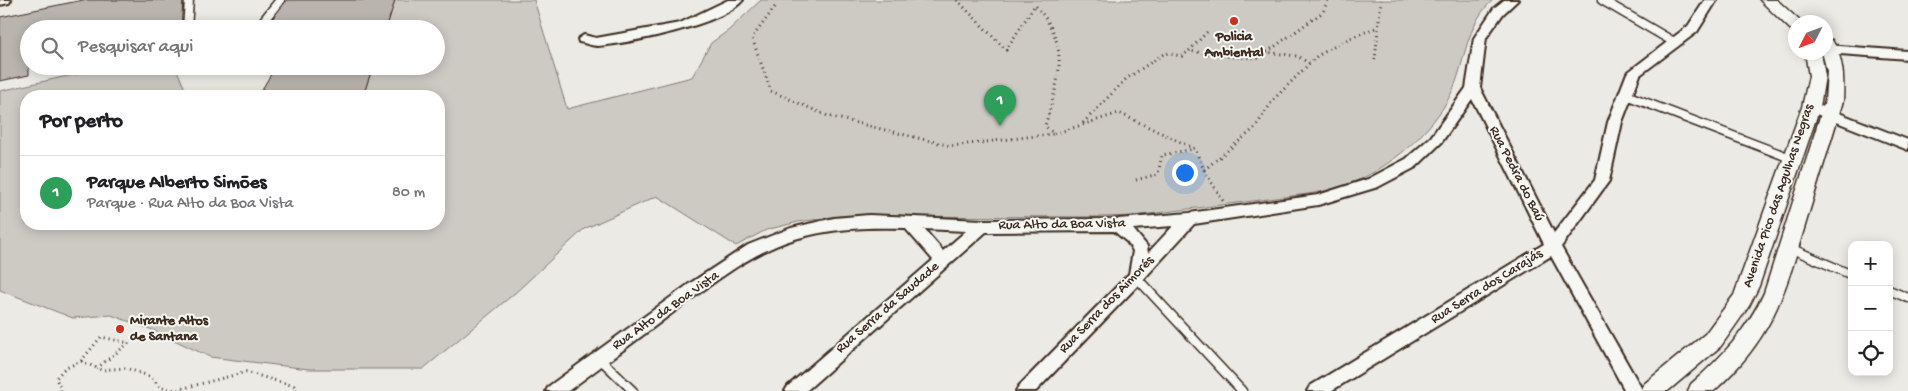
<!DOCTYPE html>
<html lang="pt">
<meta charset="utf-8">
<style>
:root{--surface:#fff;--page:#f6f6f6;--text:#202124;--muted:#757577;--line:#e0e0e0;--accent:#db2777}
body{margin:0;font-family:"Gochi Hand",sans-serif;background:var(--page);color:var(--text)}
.controls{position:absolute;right:15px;bottom:15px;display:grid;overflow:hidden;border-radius:10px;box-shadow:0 2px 12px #0003}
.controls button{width:45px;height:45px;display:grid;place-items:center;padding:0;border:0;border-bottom:1px solid var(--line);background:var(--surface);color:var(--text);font:25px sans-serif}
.compass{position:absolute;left:1788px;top:15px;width:45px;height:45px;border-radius:50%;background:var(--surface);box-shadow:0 2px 12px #0003;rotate:228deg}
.you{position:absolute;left:1184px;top:172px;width:18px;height:18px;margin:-12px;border:4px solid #fff;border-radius:50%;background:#1a73e8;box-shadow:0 0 0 8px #1a73e833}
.badge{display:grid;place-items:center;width:32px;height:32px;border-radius:50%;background:var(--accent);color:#fff;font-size:16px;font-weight:700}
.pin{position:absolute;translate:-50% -41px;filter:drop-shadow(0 1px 2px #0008)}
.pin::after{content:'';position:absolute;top:26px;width:18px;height:15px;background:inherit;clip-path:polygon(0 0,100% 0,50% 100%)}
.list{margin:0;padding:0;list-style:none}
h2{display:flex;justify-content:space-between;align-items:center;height:65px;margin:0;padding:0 20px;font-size:21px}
h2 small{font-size:16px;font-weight:400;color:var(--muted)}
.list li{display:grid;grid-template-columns:32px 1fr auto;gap:15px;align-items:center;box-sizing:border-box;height:75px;padding:0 20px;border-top:1px solid var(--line)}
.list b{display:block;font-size:19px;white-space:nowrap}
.list p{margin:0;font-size:16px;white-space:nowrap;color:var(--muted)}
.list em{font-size:16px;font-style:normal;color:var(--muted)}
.icon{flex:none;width:28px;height:28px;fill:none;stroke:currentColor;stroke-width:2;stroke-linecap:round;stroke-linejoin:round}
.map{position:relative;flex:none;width:1908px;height:391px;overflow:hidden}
.search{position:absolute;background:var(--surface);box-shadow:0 2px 12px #0003;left:20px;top:20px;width:425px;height:55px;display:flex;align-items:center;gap:12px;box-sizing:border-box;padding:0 18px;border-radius:28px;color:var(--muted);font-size:19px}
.panel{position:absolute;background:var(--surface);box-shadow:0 2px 12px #0003;left:20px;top:90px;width:425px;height:140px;border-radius:20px}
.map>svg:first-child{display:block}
.green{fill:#cdcac4;stroke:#847a71}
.building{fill:#bab4ae;stroke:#3b2a1e}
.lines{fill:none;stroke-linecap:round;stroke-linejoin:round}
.service-casing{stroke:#3b2a1e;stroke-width:11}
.minor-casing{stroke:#3b2a1e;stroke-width:4}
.tertiary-casing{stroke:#3b2a1e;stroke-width:3}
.path{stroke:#3b2a1e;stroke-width:3;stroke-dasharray:1 4;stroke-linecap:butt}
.service{stroke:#f6f6f2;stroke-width:8}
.minor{fill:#f6f6f2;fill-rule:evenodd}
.tertiary{fill:#f6f6f2;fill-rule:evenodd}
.poi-dot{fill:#c8321e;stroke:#f6f6f2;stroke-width:2}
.labels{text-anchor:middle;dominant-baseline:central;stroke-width:4;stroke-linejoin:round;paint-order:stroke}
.poi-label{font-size:14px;font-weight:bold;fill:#3b2a1e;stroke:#f6f6f2}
.street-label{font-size:14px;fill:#3b2a1e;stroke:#f6f6f2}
</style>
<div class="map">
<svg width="1908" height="391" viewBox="0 0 1908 391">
<rect width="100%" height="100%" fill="#ebeae5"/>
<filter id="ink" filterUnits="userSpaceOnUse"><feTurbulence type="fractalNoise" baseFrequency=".02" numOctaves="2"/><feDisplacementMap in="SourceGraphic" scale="10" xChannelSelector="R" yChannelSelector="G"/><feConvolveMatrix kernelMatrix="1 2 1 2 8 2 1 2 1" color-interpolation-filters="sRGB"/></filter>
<g filter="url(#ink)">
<path class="green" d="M395,0h139l33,109 125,-32 19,-34 18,-13 32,-30h732c-24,21 -27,53 -37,82 -15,43 -65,87 -108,102 -16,6 -32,9 -48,11l-167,21 -31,1 -263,-1 -41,6 -32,8 -30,16 -79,-50 -73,33 -69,64 -92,76h-114l-99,-12 -57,-27 -42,-15 -38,3 -73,-28v-199l113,-25h62l13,30h-162v128h413v-128h-76l10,-30h63v-37h-50z"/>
<path class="building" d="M83,0h100l-2,29h-152v46l-29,6v-64z
M287,0h108l-9,29h-122z
M276,66h97l-10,30h-105z"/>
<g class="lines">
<g class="service-casing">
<path id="service" d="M1602,0l72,42
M187,29l2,-29
M257,29l23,-29
M1626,95l167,64
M1790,248l62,27
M1136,277l106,114
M1889,290l19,8
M599,358l34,33"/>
</g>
<g class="minor-casing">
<path id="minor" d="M0,0h11l-2,3 -9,2z
M728,0h15c-20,25 -113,43 -145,46 -6,0 -13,-3 -19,-4l-1,-3 6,-4 12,3 84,-15z
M1504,0h14l-15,14 -17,24 -6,50 74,145 41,-53 13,-58 19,-49 61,-47 17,-26h12l-20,32 -57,43 -18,47 -13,59 -48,66 82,144h-18l-74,-135 -220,135h-24l3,-5 234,-142 -72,-145 -31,44 -25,24 -38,20 -60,18 -124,19 -52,57 -106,110h-20l3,-5 110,-112 4,-23 -6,-9 -13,-11 -128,1 -180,159h-21l3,-5 145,-126 -28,-32c-38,-1 -73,0 -110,11 -44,13 -83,45 -120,72 -35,27 -71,53 -107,80h-22l3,-5 140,-102 59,-39 43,-17 43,-10 35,-3 113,5 136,-1 71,-6 129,-18 50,-16 38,-20 25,-22 35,-49 8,-50 20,-30zM1173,226l-25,27 -1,-7 -14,-17zM924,229l42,2 -23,20z
M1826,45l81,6 1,8 -82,-6 -2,-1h2z
M1811,102l97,38v10l-102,-40 -2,-3 2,-3z"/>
</g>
<g class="tertiary-casing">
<path id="tertiary" d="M1760,0h17l24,22h-5v9l-6,-2z
M1826,39l6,1c12,19 12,39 11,61 -12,39 -24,78 -36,118 -22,73 -33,118 -93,172h-26l3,-7c31,-27 55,-53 73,-91l61,-192 2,-30 -5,-19h4z
M1805,52h16l4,24 -5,31 -61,179 -10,20 -28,40 -53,45h-27l3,-7 61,-50 29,-39 68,-188 7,-31z"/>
</g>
<path class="path" d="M957,0l49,50 29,-45c37,41 24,73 10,121l9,8 65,-21 76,36 9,21 19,31
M775,7l-23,31 19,53 57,25 123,30 102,-12
M1207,32l-18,19 43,6 26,1 8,-6 31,4 12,7
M1267,52l56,-40 5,-12
M1375,60l6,-60
M1083,123l43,-44 39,-26 17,3 7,-5
M1204,170l51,-42 18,-28 44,-44 33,-18 28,-11
M1136,180l22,-6 4,-19 32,-6
M81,361l20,-24 28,6 -32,25
M61,391l-5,-13 8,-9 17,-8 20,9 25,-2 25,9 10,11 16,2 69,-18 48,14 3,5"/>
<use href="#service" class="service"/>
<use href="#minor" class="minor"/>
<use href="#tertiary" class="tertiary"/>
</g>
</g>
<g class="poi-dot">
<circle cx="1234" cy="21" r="5"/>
<circle cx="120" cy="329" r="5"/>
</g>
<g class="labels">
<g class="poi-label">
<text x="1234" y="37">Policia<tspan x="1234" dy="16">Ambiental</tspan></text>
<text x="130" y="321" text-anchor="start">Mirante Altos<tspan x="130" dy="16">de Santana</tspan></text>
</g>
<g class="street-label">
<text transform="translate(1516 174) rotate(63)">Rua Pedra do Baú</text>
<text transform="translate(1779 196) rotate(-71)">Avenida Pico das Agulhas Negras</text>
<text transform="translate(1062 225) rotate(-1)">Rua Alto da Boa Vista</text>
<text transform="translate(1487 287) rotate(-32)">Rua Serra dos Carajás</text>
<text transform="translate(1107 305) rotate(-46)">Rua Serra dos Aimorés</text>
<text transform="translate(888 308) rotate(-41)">Rua Serra da Saudade</text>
<text transform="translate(666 311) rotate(-35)">Rua Alto da Boa Vista</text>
</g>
</g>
</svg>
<div class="controls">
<button>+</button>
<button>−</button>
<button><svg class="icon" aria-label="locate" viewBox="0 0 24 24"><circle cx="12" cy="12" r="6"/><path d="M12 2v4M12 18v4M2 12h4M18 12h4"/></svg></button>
</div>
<svg class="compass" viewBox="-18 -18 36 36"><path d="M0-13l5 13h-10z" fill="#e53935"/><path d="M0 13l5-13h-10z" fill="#757577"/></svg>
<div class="you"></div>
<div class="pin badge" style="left:1000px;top:126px;background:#2e9e5b">1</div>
<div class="search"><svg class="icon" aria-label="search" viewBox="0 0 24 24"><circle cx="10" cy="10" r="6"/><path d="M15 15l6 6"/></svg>Pesquisar aqui</div>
<section class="panel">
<h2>Por perto<small></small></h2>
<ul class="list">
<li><span class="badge" style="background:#2e9e5b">1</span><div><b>Parque Alberto Simões</b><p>Parque · Rua Alto da Boa Vista</p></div><em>80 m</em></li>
</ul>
</section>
</div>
